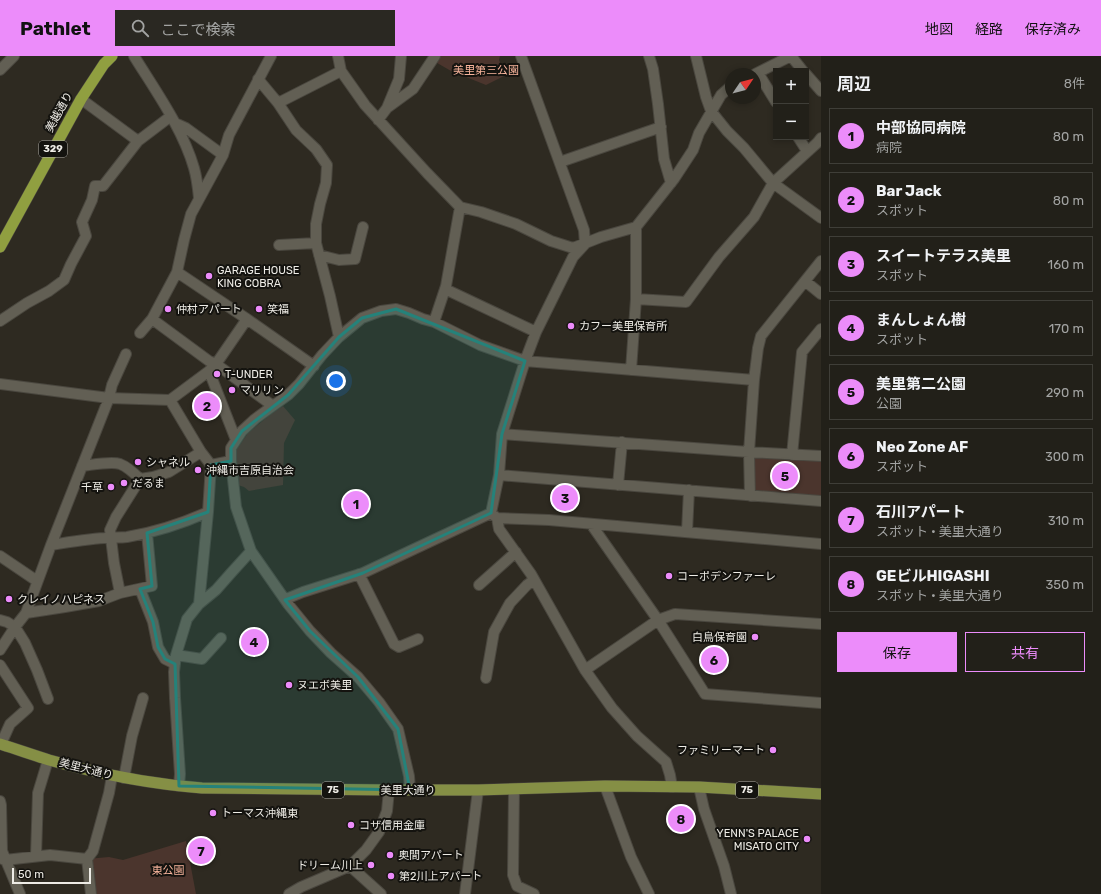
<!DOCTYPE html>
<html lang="ja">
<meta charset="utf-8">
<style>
:root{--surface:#222019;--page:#2a2822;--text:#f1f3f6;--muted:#a2a3a2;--line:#3f3e38;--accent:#ec8cfa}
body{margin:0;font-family:Rubik,"Noto Sans JP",sans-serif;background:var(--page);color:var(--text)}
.controls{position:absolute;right:12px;top:12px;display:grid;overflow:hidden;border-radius:0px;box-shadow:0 2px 6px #0003}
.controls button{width:36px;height:36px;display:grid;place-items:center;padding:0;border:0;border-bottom:1px solid var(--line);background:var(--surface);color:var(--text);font:20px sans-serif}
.compass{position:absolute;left:725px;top:12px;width:36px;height:36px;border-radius:50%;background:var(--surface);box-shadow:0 2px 6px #0003;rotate:55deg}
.scale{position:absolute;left:12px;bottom:10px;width:79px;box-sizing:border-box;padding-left:4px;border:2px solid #eeece6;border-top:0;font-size:11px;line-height:14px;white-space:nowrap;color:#eeece6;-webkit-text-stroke:3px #14130f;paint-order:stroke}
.you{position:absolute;left:336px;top:325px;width:14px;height:14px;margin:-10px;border:3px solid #fff;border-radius:50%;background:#1a73e8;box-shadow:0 0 0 6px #1a73e833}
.badge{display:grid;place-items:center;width:26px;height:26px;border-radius:50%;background:var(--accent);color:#111;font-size:13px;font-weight:700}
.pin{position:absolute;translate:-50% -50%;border:2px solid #fff;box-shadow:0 1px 4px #0006}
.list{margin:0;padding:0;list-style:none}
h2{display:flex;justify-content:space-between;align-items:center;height:52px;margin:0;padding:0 16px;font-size:17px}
h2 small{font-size:13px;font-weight:400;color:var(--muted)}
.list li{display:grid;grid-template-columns:26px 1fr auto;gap:12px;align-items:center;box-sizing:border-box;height:56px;margin:0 8px 8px;padding:0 8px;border:1px solid var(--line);border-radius:0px}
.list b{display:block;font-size:15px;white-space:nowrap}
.list p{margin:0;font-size:13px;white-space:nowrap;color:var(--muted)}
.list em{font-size:13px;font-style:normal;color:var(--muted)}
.actions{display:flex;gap:8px;padding:12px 16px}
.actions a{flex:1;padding:9px 0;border:1px solid var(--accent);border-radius:0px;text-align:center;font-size:14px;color:var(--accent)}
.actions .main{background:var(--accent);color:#111}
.icon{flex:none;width:22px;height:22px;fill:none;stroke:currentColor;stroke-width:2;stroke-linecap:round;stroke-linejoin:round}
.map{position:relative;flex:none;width:821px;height:838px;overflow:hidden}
header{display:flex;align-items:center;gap:24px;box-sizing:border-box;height:56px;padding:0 20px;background:var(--accent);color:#111}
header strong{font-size:19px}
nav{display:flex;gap:22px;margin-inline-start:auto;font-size:14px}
.search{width:280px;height:36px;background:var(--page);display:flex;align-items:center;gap:10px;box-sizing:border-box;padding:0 14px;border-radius:0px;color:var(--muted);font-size:15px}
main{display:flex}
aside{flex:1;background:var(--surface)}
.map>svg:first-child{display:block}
.green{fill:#4b352d}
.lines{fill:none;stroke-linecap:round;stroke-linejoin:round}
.minor-casing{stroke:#4a473f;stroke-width:12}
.primary-casing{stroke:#4a473f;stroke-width:12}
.trunk-casing{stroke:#4a473f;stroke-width:12}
.minor{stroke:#625f54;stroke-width:10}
.primary{stroke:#858f45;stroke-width:11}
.trunk{stroke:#909f40;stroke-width:11}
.marked{fill:#25827a;fill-opacity:0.2;stroke:#25827a;stroke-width:3;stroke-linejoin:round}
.poi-dot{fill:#ec8cfa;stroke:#14130f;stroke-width:1.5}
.labels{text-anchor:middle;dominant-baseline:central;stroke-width:4;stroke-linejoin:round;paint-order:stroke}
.shield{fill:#14130f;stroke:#adaba6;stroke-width:1}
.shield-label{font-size:10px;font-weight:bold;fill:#eeece6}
.park-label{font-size:11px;fill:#f7b49c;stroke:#14130f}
.street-label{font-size:11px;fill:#eeece6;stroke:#14130f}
.poi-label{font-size:11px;fill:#eeece6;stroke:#14130f;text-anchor:start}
</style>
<header>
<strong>Pathlet</strong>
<div class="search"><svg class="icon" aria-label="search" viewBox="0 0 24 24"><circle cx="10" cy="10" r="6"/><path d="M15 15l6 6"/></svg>ここで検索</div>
<nav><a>地図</a><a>経路</a><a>保存済み</a></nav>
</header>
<main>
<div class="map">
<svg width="821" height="838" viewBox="0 0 821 838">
<rect width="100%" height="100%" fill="#2e2a21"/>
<path class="green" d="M435,0h65l-1,4 7,15 -20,10 -35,-14 -19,-11z
M283,350l12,14 -11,23 -1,42 -34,6 -5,-4 -6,-2 -3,-33 13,-19 23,-19z
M749,396l72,4v45l-71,-5z
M186,785l10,53h-105l-4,-35 22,-2 14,3z"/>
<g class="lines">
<g class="minor-casing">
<path id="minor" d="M134,0c21,34 49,73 60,112 3,10 4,20 5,30
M271,0l-42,79 -6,20 -32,59 -7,26 -7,32 -25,47 57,42 7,3 57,42
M338,0l3,15 24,34 62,68 33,34 21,5 35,12 35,17 22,7 28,-11 35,-10 38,-48 19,-29 6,-17 22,-38 10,-9
M521,0l63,174 1,14 -12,13 -37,75 -11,29 -23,73 -3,41 -8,38 6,5 2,11 32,45 54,96 27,38 25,28 29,26 4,13 2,12
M649,0l4,13 5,35 6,55 7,24
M696,0l10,41 5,14 16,20 17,17 29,35 48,35
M791,0l12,15
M0,14l14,-14
M758,17l18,29
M755,18l36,-18
M806,18l15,17
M258,23l20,24 18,27 20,19 11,16 -1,18 -6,21 -4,20v19l14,53 9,41
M81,43l57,42
M278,47l63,-32
M387,52l26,-19 22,-33
M378,64l9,-12 12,-29 2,-23
M175,67l11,5 37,27
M798,81l9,14
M560,106l101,-35
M279,189l37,-2
M319,199l20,5 16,-1 8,-32
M177,216l70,47 67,47
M805,225l16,13
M445,233l91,43
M636,243l50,3 33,-45 35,-40 19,-34 44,-40 4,-5
M0,265l27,-18 22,-12 15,-11 7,-16 15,-28 -4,-14 10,-22 3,-14h8l35,-45 33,-25
M434,266l12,-36 14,-79
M140,277l12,-14
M631,314l5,-71v-72
M209,315l27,69
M0,328l109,14 61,2 39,-29 7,-7 31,-45
M170,344l31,52 10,13 -3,47 -9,92
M502,378l247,18 72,4
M792,399l10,-103 19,-23
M211,409l20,-4
M82,410c10,-1 29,-5 38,-2 8,3 15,10 20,15l13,-2 16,-5 32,-20
M499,419l322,26
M618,429l4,-43
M750,440l-1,-44 5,-72 4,-32 3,-12 60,-75
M497,462l52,2 272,24
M591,468l67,96 47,74 116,9
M687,476l2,-42
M51,489c18,-3 36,-6 54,-7 7,-1 14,0 22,-1 30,-5 54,-13 81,-25
M0,500l37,25
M359,518l35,70 5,3 19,-8
M479,529l37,-33
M140,533l13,33 5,25 7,12 10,5
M120,537l-6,-30 -4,-33 6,-13 24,-38
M286,543l17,-7 60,-19 128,-60
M26,557l39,-6 34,-6 21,-8 32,-7 -5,-53
M0,564l7,2 8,5 10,16 12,27 11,29
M0,594l15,-23 11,-14 25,-68 58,-147 3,-13 14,-31
M176,599l26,4 19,-21
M0,609l28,43 -18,16 -9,20
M585,614l73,-50 17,-6 146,10
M486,622l8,-46 16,-29 17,-18 7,-5
M124,722l8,-42 11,-38
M179,730l1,-12 -5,-76 -1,-26 2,-17 11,-36 12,-15 17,-14 15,-17 20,-22
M605,730l26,71 18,37
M699,731l5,22 20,57 7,28
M514,733l-1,86 4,11 17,8
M410,734l-1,-14 -11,-47 -19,-27 -21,-25 -27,-24 -21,-22 -22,-27 -37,-53 -15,-44 -5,-46v-13l11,-17 13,-12 33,-24 11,-11 23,-29 17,-18 23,-19 19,-7 15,-2 13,4 14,6 11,3 46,23 45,16 229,19
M0,745l1,4 1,46 18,43
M36,800l2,-63 10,-33
M0,802l5,2 45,-5 37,4 4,35
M87,803l6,-8 16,-58 3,-17
M350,810l31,28
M289,838l12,-7 49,-21 16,-16 13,-18 8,-21 2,-21
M465,838l13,-104"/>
</g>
<g class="primary-casing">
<path id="primary" d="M0,688c16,5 33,11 49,16 50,14 101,24 153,28l187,2h89l127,-4 94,1 122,7"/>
</g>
<g class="trunk-casing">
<path id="trunk" d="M0,191l81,-148 23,-35 8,-8"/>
</g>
<use href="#minor" class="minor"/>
<use href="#primary" class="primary"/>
<use href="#trunk" class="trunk"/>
</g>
<path class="marked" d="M396,253l129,52 -23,73 -11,79 -128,60 -78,27 25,31 48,46 40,52 12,61 -231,-4 -4,-122 -10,-5 -7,-12 -5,-25 -13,-33 12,-3 -5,-53 61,-21 3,-47 20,-4v-13l11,-17 46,-36 51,-58 23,-19z"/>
<g class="poi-dot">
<circle cx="209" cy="220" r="4"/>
<circle cx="168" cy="253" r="4"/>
<circle cx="259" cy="253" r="4"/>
<circle cx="571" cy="270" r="4"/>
<circle cx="217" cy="318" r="4"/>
<circle cx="232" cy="334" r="4"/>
<circle cx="138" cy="406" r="4"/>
<circle cx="198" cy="414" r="4"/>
<circle cx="124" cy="427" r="4"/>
<circle cx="111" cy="431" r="4"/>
<circle cx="669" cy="520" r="4"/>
<circle cx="9" cy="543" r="4"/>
<circle cx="755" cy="581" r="4"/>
<circle cx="289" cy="629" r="4"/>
<circle cx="773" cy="694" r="4"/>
<circle cx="213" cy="757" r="4"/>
<circle cx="351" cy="769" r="4"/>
<circle cx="807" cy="783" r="4"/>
<circle cx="390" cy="799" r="4"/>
<circle cx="371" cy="809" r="4"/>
<circle cx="391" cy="820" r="4"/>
</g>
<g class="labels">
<g class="shield">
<rect x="39" y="85" width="28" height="16" rx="3"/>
<rect x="322" y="726" width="22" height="16" rx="3"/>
<rect x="736" y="726" width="22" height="16" rx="3"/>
</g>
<g class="shield-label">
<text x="53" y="93">329</text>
<text x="333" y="734">75</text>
<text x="747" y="734">75</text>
</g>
<g class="park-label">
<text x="486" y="14">美里第三公園</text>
<text x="168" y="814">東公園</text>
</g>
<g class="street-label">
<text transform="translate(59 56) rotate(-61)">美越通り</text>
<text transform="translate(86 713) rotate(14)">美里大通り</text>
<text x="408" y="734">美里大通り</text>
</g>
<g class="poi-label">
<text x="217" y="214">GARAGE HOUSE<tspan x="217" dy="13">KING COBRA</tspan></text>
<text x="176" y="253">仲村アパート</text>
<text x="267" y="253">笑福</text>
<text x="579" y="270">カフー美里保育所</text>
<text x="225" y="318">T-UNDER</text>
<text x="240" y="334">マリリン</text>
<text x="146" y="406">シャネル</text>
<text x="206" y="414">沖縄市吉原自治会</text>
<text x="132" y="427">だるま</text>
<text x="103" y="431" text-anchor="end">千草</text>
<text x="677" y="520">コーポデンファーレ</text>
<text x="17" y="543">クレイノハピネス</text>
<text x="747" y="581" text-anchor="end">白鳥保育園</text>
<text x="297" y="629">ヌエボ美里</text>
<text x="765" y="694" text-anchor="end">ファミリーマート</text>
<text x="221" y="757">トーマス沖縄東</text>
<text x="359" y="769">コザ信用金庫</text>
<text x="799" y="777" text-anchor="end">YENN'S PALACE<tspan x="799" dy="13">MISATO CITY</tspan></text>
<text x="398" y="799">奥間アパート</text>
<text x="363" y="809" text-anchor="end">ドリーム川上</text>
<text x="399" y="820">第2川上アパート</text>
</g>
</g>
</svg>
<div class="controls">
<button>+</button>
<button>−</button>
</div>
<svg class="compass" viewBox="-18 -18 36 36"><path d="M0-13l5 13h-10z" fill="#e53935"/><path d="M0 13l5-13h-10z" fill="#a2a3a2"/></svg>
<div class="scale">50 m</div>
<div class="you"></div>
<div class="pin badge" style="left:356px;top:448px">1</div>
<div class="pin badge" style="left:207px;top:350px">2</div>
<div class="pin badge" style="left:565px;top:442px">3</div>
<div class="pin badge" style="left:254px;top:586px">4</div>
<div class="pin badge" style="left:785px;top:420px">5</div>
<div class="pin badge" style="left:714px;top:604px">6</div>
<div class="pin badge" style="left:201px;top:795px">7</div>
<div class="pin badge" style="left:681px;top:763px">8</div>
</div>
<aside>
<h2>周辺<small>8件</small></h2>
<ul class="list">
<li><span class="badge">1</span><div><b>中部協同病院</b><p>病院</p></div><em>80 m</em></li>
<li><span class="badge">2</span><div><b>Bar Jack</b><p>スポット</p></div><em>80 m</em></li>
<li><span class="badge">3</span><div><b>スイートテラス美里</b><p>スポット</p></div><em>160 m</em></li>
<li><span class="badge">4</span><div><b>まんしょん樹</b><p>スポット</p></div><em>170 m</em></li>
<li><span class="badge">5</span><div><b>美里第二公園</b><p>公園</p></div><em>290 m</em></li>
<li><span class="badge">6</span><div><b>Neo Zone AF</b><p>スポット</p></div><em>300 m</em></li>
<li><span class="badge">7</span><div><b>石川アパート</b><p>スポット · 美里大通り</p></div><em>310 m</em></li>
<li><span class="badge">8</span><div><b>GEビルHIGASHI</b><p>スポット · 美里大通り</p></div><em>350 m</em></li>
</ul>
<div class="actions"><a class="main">保存</a><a>共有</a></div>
</aside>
</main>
